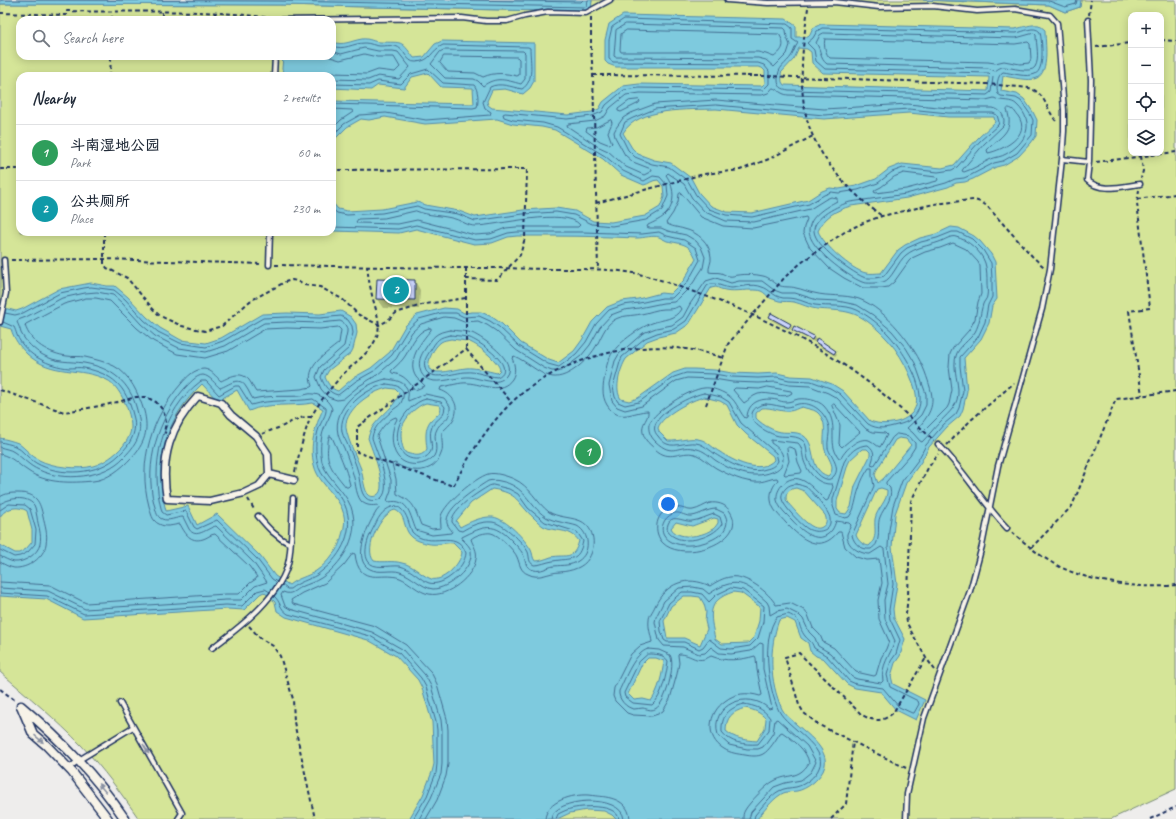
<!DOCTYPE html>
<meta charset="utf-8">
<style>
:root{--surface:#fff;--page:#f2f2f3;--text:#1f2937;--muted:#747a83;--line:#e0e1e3;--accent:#2563eb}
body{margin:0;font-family:Caveat,"LXGW WenKai TC",sans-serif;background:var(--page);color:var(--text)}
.controls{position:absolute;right:12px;top:12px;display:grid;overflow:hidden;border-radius:8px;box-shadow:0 2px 10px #0003}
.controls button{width:36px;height:36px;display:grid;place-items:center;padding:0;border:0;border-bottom:1px solid var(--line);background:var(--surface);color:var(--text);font:20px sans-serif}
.you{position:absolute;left:668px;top:504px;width:14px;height:14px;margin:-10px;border:3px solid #fff;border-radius:50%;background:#1a73e8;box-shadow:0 0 0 6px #1a73e833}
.badge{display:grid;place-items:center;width:26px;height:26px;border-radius:50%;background:var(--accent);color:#fff;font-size:13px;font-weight:700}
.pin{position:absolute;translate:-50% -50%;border:2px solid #fff;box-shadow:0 1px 4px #0006}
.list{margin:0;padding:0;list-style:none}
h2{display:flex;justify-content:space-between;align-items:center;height:52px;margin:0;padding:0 16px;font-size:17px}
h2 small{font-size:13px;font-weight:400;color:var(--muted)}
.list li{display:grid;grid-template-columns:26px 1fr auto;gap:12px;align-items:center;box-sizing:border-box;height:56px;padding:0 16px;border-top:1px solid var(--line)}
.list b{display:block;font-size:15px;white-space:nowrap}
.list p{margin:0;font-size:13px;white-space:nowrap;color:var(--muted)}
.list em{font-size:13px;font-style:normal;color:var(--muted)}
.icon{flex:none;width:22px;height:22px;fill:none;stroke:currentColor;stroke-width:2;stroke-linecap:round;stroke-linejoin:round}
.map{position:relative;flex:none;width:1176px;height:819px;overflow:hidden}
.search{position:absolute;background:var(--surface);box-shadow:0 2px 10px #0003;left:16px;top:16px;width:320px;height:44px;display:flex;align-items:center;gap:10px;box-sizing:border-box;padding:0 14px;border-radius:12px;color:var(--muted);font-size:15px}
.panel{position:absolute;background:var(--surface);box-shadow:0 2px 10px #0003;left:16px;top:72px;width:320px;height:164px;border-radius:12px}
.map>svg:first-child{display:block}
.green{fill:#d5e598;stroke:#788a7b;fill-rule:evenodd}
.water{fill:#7ecade;stroke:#568cab;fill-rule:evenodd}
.shadow{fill:#0003}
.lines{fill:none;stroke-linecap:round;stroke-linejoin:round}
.shore{stroke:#436d91;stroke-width:1}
.building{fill:#cbd4fc;stroke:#1b2f5e}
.service-casing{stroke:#1b2f5e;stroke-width:7}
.pedestrian-casing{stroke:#1b2f5e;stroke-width:9}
.minor-casing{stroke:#1b2f5e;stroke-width:11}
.path{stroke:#1b2f5e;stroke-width:2;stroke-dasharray:4 3;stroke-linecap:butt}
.service{stroke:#f7f3e8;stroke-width:4}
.pedestrian{stroke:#f7f3e8;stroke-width:6}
.minor{stroke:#f7f3e8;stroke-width:8}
.oneway{fill:#8991a3}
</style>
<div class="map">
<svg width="1176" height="819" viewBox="0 0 1176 819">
<rect width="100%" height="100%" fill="#eeedec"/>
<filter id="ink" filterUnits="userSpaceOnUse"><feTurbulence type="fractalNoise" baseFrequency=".025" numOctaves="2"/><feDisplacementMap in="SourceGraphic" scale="8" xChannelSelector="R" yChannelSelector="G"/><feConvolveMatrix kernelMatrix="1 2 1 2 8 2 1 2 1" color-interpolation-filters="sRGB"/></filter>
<g filter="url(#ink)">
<path class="green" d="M592,0h331l126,5 16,7 15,-5 1,-7h95v789l-65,30h-972c-17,-25 -36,-50 -57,-73 -25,-26 -54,-50 -82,-74v-668l280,1 310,7zM1131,15h30v138h-30zM20,20h312v36h-312zM20,76h312v156h-312z"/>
<path class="water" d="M0,0h592l-1,12 -311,-7 -280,-1z
M923,0h158l-1,7 -15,5 -16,-7z
M623,15l163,4 3,2 7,5v11h12l2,-2 3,-7 8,-4 194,5c9,-2 16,-5 24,-4l6,5c0,13 5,41 -8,48 -8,4 -25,-1 -34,-2l-2,15 16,3 7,5 9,13 4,8 -1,16 -5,7 -12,13 -15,9 -8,2 -23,12 -8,3 -9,1 -8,4 -41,11 -56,8c-15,4 -27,11 -33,25 5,13 33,39 48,42 5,1 11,0 15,0l17,-23 7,-5 15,-7 16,-4 15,-7 8,1 15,8 6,5 11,13 4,8 2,37 -5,7 -3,17 -8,16 -17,19 3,33 -4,18 -3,7 -13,11 -18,20 -8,15 -15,21 -11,31 -3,33 5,37 -4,25 1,9 11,21 -5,17 -5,7 -4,13 2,8 32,16 -9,20 -20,-10 -15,-18 -26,-4 -8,-4 -23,-25 -8,-3 -6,-5 -2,-8 -7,-5 -6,-16 -8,-4 -8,2c-10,28 -10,61 3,89 9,17 54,37 41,62 -5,9 -16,18 -26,20 -6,1 -12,0 -17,4 -8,5 -17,17 -23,24h-141l-4,-4 -8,-4 -17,-1 -17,3 -13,6h-148l14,-24 9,-23 2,-8 -2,-42 -10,-34 -4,-8 -22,-24 -28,-16 -82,-23 -9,-6 -2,-9 -11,-10 -4,2 -16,16 -17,-1 -144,9 -37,-19 -46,-3v-51l15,8h4l7,-4 6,-7v-12l-5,-19c-9,-6 -22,-3 -27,6v-79c5,1 13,3 18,5 7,5 13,13 21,17 13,7 40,10 54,6 11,-3 22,-11 30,-20 4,-5 8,-12 8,-19 0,-14 -11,-41 -24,-47 -27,-14 -55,-3 -80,-26 -7,-7 -13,-15 -16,-25l-11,-3v-19l16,4 6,-2 37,-20 32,-6 16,3h8l13,11 19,20 13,11 21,12 25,3 15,-5 41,-24 25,-1 33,1 21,-3 10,6 5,7 1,9 -4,16 -2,4 -22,17 -4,7c3,7 6,12 13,14l15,-13 18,-10 19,-16 15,-26 12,-11 27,-7 13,1 7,4 8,-1h9l11,5 10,7 19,19 28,17 9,3 16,-12 8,-11 10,-18 15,-15 15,-6 16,-2 23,-6 9,1 14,-14 12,-21c-6,-16 -14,-15 -29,-18 -3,-1 -5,-3 -8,-4 -6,-2 -15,1 -22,1 -40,-2 -80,-2 -120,-2l-9,1 -16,6 -18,1 -58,-15 -17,4 -67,-2v-29l6,7 9,2 35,-2 35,-7 8,3 34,6 16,6 48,-7 33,-2 19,3 18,10 18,1 34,-6 15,-9 4,-10 -1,-11 -5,-6c-6,0 -9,4 -14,5l-23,-10 -18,-16 -48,-29 -13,-3 -29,-3 -16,-5 -72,5 -40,-7 -16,3 -8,-1 -14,8 -12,12 -3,17v-55l142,3 -1,-16 -32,-1 -13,-14 -16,4 -8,11 -26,-3 -7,5 -39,-2v-12h-48l-2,-7 1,-13h49v-14c12,4 18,-1 30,-3 7,-1 12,3 18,3 23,1 20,-3 34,16l10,-1 11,-13 7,-3 92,2v38l-4,7 -7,6 -18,-5 -13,1 -5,11 1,4 4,3 76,7 24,-3 7,-3 4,-7 20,-16 16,-2 123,2 3,-3v-12l-3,-3 -4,-1h-142l-8,-3 -3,-3v-21l4,-16zM799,48l8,1 4,3 1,11 11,10 166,4 -1,14 -204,-6 -2,-3 -1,-9 13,-14zM716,109l108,10 85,-6 39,4h46l1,5 -17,16 -24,27 -12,3 -40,-4 -13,5 -13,10 -20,7 -17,3 -9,-1 -8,3 -14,9 -56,13 -25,-1 -16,-6 -12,-13 -8,-15 -20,-15 -17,-3 -16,-6 -6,-6 -9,-15c15,-26 66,-23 93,-24zM716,287c12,6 23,3 36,3 2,0 6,0 9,1 3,1 6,5 9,7 3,1 6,2 9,3 5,1 10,0 15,1 8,2 15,6 23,7 20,2 33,0 50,12 22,16 37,37 46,62 6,17 6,30 -13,38 -10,3 -20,4 -30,0l-27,-30 -11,-7 -20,-7 -22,-1 -13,-3 -19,1 -26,-1 -17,-3 -21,-1h-9l-12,4 -35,25 -9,3 -8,-2c-7,-10 -1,-30 5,-40l21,-18 11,-4 18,-4 13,-9 22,-36zM451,339c5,1 11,1 16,2 9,2 32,20 33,29l-3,3c-10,-2 -22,-6 -31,-5 -11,1 -28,8 -37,1 -2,-9 5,-22 12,-27 3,-2 6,-2 10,-3zM202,384l16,17 8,-5 11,-6 12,21c20,-9 42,-4 64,-8l10,6c-8,18 -14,36 -9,56 6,26 40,36 28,70 -2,7 -4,14 -9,19 -4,6 -11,13 -17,17 -9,6 -19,7 -27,14l-14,-9 -15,-20 -43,-42 -20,11 -9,-19 -22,5c-13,-49 -1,-92 36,-127zM387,388l8,1 4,4c-4,18 -27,25 -31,45 3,10 21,51 9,57 -2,2 -6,2 -8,0 -5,-3 -6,-20 -8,-26 -4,-11 -17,-36 -15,-46 4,-17 25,-31 41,-35zM704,397l16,4 7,4 10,20 9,9 27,22 1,4c-14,15 -41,1 -54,-8 -6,-3 -12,-10 -18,-12 -12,-4 -22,2 -34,1l-9,-9 -1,-4c4,-13 33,-28 46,-31zM426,403l13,2 2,3c-1,7 -6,8 -10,12 -7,8 -5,20 -4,29 -3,5 -7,7 -13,6 -3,-1 -7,-1 -9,-3 -4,-6 -5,-19 -3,-25 4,-10 14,-21 24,-24zM802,407c5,2 11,2 15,5 13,12 4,25 8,38 2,6 7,12 7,18 0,3 -1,5 -4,8 -20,-6 -11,-31 -24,-40 -8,-6 -19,-2 -27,-5 -7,-2 -17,-8 -21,-13v-5l6,-5c10,-1 18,4 27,3 5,0 8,-3 13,-4zM899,438l7,1 5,6 -27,33 -6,5 -3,-8 1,-4 19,-31zM862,449h5l3,3v4l-15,30 -4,21 -5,7 -6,-1 -3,-4v-8l11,-37 2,-4zM796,488l8,3 21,24c2,5 2,9 -3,12 -10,7 -28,-18 -35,-25 -3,-7 1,-13 9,-14zM881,488l6,2c1,11 -10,18 -12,29 -1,10 3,19 -6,27 -6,-1 -11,-5 -13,-11l21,-46zM492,489c27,4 24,13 42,29 2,2 6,6 9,8 13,7 26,1 36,15 -6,20 -12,13 -28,16 -6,2 -10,4 -16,4 -3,-4 -2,-7 -4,-11 -6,-11 -25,-31 -38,-33 -10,-1 -24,5 -33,10l-4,-6 15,-18zM395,510c14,6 5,24 24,31 6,2 12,4 19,3 5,0 10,-2 15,-1l9,9c-1,12 -21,33 -33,26 -9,-4 -16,-13 -27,-15 -10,-3 -19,0 -28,-2 -11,-12 7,-48 21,-51zM714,518l4,1v4c-2,3 -4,6 -7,7 -10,7 -34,10 -40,-2l5,-6 16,4zM733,592l8,1 19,14 -1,14 -5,16 -6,6 -26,1 -7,-5c-5,-24 -9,-38 18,-47zM684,596h8l8,1 4,7 2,8 -1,9 2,8 -7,16 -16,-7h-17l-3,-17 7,-15zM648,658h8l8,3c-2,14 -5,29 -13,40l-8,-2 -9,1 -6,-6 14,-30zM745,708c9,2 15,4 21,11l-1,9 -8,13c-13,-1 -22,-2 -31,-10 0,-14 6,-19 19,-23z"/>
<path class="shadow" d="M378,280l37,1 5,9 -1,19 -36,-1 -6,-9z
M770,317l20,8 2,2 -2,3 -19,-10z
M795,327l19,10 2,5 19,9 2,3 -2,2 -18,-11 -2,-5 -1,2 -19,-10 -2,-2z"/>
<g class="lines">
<path class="shore" d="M0,0l280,1 305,6 2,-1 1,-6
M464,0l117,2 2,-2
M1021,0l28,1 16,6 11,-3 1,-4
M626,24l158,4 2,2 1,8 3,7 -3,9 -13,13 -8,-7 -8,-2 -143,-1 -1,-1 2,-26z
M627,30l152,4c7,11 4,16 -5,23l-8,-3 -8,-2h-137l-1,-2 1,-16z
M824,33l192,5 18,-5 2,2c0,9 4,24 -1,32 -4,7 -25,0 -31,0 -4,0 -6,2 -9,4l-7,-3 -161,-4c-8,-6 -5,-13 -11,-21l4,-8z
M825,39l190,5 13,-2 2,2 1,15 -2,4 -9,1 -16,-3 -9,2 -7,-1 -158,-4c-4,-3 -7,-14 -5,-19z
M332,46c13,5 20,-3 33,-3 5,0 10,3 15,3 5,0 10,-1 15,0 10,2 11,17 21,16 16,-1 14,-11 27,-17l85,2 2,1c0,13 5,33 -8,41 -11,-2 -22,-7 -32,-2l-7,15 2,6 6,4 -1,3 -64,5 -40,-7 -26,2 -16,9 -12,12
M444,50l79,1 2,2v26l-4,5c-15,-4 -25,-8 -38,2l-5,-5 -4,-2 -29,-1 -14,-14 9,-12z
M332,51l9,3 23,-6 14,3h15l5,1 12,15 -11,12 -21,-3 -10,4 -36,-1
M444,56l73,1 2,2v16l-2,1c-12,-3 -22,-4 -34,1l-8,-4 -27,-1 -8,-9z
M323,76l9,-3 35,1 11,-4 17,2 5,-5 -6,-10h-17l-13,-3 -24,6 -13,-4
M332,84l37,1 9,-4 23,3 10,-10 17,-5 15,14 31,2c4,4 5,16 3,22l-4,1 -141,-4
M773,88c5,1 7,6 15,7l198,5 8,-2c7,4 18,1 23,7 19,18 9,38 -11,49 -5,3 -10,3 -15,5 -9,4 -17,10 -27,13l-2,-1 1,-2 21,-25 19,-18c3,-8 -1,-16 -10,-18h-45l-40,-4 -84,5 -108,-9 -61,4 -24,9 -8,5 -7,10 -2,4 1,5 10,18 8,7 18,7 -1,3 -6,3 -18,-8 -18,-16 -11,-5 -30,-20 1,-2 27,-3 10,-5 5,-8 16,-13 14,-2 122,2 6,-2z
M639,100l1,1 -1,2 -18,9 -3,-1v-2l11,-8z
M716,105l108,10 85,-6 39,4h45l4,2 2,7 -1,3 -18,16 -23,26 -5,3 -14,2 -35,-4 -11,4 -14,11 -20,7 -19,3 -8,-1 -7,3 -15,9 -57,13 -26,-2 -17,-6 -13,-14 -8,-14 -19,-14 -17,-3 -17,-7 -7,-7 -8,-16 5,-12 8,-4 22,-9z
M1009,108c5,1 6,4 9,8 14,19 -15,34 -30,37l-1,-3c13,-14 28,-18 20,-40z
M332,109l20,1 1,2 -12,8 -9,9
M611,120l1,3 -4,9 4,11 -2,2 -10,-4 -14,-10 1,-3 9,-1z
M904,173l32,4 2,2 -1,2 -31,8 -30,4 -2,-1 1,-2 6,-3 13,-10z
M681,193l20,24 22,9 30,2 53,-11 1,2 -3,8 -1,6 7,15 19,20 15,10 19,10h19l6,-1 6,-5 15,-21 3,-3 13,-6 15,-4 13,-5 13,6 12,13 2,4 1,28 -3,8 -3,17 -6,11 -16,18 -3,6 -1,13 3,23 -3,14 -2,4 -24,24h-3l-2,-4c19,-21 16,-31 7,-56 -10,-26 -39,-63 -66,-73 -15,-5 -30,-2 -45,-6 -6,-1 -12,-4 -18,-5 -6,-2 -12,0 -18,-3 -5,-3 -9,-8 -15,-9 -8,-2 -17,-2 -25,-1 -3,0 -6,2 -9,1 -3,0 -5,-2 -8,-3 -4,-1 -8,0 -12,-1 -1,-5 3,-10 2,-15 -1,-14 -13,-25 -27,-28 -6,-2 -13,-2 -18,-6l7,-10 5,-11 1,-8z
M332,209l5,4 10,2 35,-2 35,-7 7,3 34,5 17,7 48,-7 33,-2 18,3 18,9 20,2 34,-6 16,-10 6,-14 -1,-11 -7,-8 -7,-1 -9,5 -21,-10 -18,-15 -48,-29 -14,-4 -30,-3 -9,-3 -1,-3 2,-1 62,6 25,-3 10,-4 4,-7 18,-15 15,-2 124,2 6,-6v-13l-5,-6 -6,-2 -145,-1 -4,-3v-19l3,-13 12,-8 163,5 5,4v11l6,4c-3,4 -4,8 -6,12 -6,10 -15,11 -14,25 0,7 4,9 11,10l198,5 4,-3 2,-15 -4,-4 -164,-4 -9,-8 -2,-11 -7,-7 6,-5 4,-7 5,-3 194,5c8,-1 18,-8 24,-1 2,9 5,38 -5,42 -9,4 -23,-1 -32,-2 -6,3 -7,16 -5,22l3,2 15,2 5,3 9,13 3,6 -1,15 -15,18 -14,8 -9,2 -23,12 -7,3 -9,1 -9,4 -40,11 -56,8c-11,3 -37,15 -36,29 1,15 36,40 49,46 5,2 16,1 21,-1l17,-23 6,-5 14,-6 16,-4 15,-6h6l14,7 11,11 8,13 1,16v18l-4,8 -3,17 -7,15 -18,20v9l3,25 -4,17 -3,6 -12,10 -18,21 -8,15 -16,21 -9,25 -4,24 -1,17 5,37 -4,26 1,9 10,21 -4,14 -5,7 -4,14 3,12 28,14 1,3 -5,9h-2l-13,-6 -16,-19 -27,-4 -7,-3 -22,-25 -13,-8c-3,-8 -4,-6 -9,-12 -8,-10 -2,-16 -17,-22l-11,3c-16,20 -9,72 2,94 8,16 50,37 40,57 -3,8 -14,17 -23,19 -6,1 -12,1 -17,4 -8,4 -18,17 -24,24l-1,4
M416,211c12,5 26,4 39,8 7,2 13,7 20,7 21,0 91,-19 105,-1l-2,2h-62l-10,1 -16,6 -15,1 -58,-15 -19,4 -40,-1 -2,-1 2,-3 26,-1z
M711,284c7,-1 13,4 21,4 9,-1 21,-5 30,-1 8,2 10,9 21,11 4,0 8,0 12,1 7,1 13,5 20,6 14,2 29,-1 42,5 12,6 23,15 31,24 20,21 56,81 9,91 -11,3 -19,5 -29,-1l-28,-30 -10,-6 -19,-7 -22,-1 -12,-3 -19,1 -26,-1 -18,-3 -28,-1 -12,4 -35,25 -14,3 -7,-3 -3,-5 -2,-10 7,-25 2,-5 23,-19 12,-5 17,-4 12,-8 21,-35z
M5,313l10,2 8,-2 37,-20 24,-5 7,-1 23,3 11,9 19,21 14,12 22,11 26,4 17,-6 40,-23 24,-1 33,1 21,-2 7,4 4,6 1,7 -4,15 -25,22 -3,7c3,9 8,16 17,18l18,-14 18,-10 18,-16 16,-26 11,-10 22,-6h15l8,4 15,-1 11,5 9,6 20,19 29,18 11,3 17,-13 10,-12 10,-18 13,-14 14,-5 16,-2 23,-5h10l15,-15 13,-23 -4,-12 -12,-8 -17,-4 -8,-4 -17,2 -59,-2h-66l-9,1 -17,6 -16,1 -59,-15 -18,4 -66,-2
M429,328h2v2c-10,11 -25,32 -15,47 3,4 7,6 9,9l-10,4c-7,-9 -10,-15 -23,-17l-1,-2c4,-4 8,-7 12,-12 8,-10 11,-27 26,-31z
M451,330c6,1 15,1 21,3 11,5 46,28 34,43 -8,11 -26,2 -37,1 -14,-1 -44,14 -49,-8 -2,-8 1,-14 5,-20 8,-12 10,-17 26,-19z
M451,335c6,1 14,1 19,3 10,4 49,30 27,39 -10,-1 -21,-6 -31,-5 -10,0 -38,11 -41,-4 -2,-7 2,-12 5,-17 7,-11 8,-14 21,-16z
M386,379c9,1 20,2 22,13 1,3 -1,6 0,9l17,-7 19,4 6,8c1,16 -9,14 -13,23 -5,8 2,19 -3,27 -8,10 -27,12 -36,1 -8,-10 -7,-28 -1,-38l-1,-2c-8,2 -15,12 -19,19l14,44v10l-4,11 2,1c20,-4 21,14 27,28l16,5 19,-2 1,-2c-3,-4 -6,-7 -5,-11 1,-14 30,-32 41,-39 4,-1 8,-1 12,0 26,5 27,23 46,36 8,5 22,6 31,9 13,7 14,27 1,35 -7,5 -15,4 -24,5 -7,1 -13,6 -20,4 -10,-2 -8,-10 -11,-16 -3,-5 -7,-9 -10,-12 -19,-21 -29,-16 -51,-5v2c3,3 8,7 9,12 3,17 -23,38 -38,38 -11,-1 -22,-14 -33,-17 -9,-3 -21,2 -30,-3 -18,-8 -3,-43 5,-55 1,-3 4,-5 5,-7l-2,-2c-6,1 -12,1 -17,-4 -6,-8 -5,-20 -9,-30 -2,-7 -5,-15 -8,-23 -2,-4 -5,-9 -6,-14 -6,-27 24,-50 48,-55z
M386,384c12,1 22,4 15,19 -1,2 -4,4 -7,6 -8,8 -21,17 -22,29 4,13 24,55 6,62 -4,1 -9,1 -12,-2 -6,-5 -6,-18 -8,-26 -2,-8 -6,-17 -10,-26 -1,-4 -5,-9 -6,-14 -4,-23 23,-43 44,-48z
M768,387l23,4 1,2c-8,7 -23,-2 -34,1 -6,2 -9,6 -14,9l-11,-13 2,-2 24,1z
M704,393l17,4 8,5 12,21 35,30 2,8c-3,5 -7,7 -12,8 -17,6 -37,-6 -51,-15 -4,-3 -10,-8 -15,-10 -11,-4 -24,4 -33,0 -3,-1 -7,-5 -9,-8 -17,-17 33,-41 46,-43z
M426,399l15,3 4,5c-1,13 -12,12 -14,23 -2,6 2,16 0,21 -2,5 -8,8 -12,8 -19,2 -25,-17 -20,-33 3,-11 16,-25 27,-27z
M766,404c7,0 14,3 21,3 4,0 7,-2 11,-3 15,-3 28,9 31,23 1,7 -2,14 -1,21 3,9 13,19 6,28 -3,3 -5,4 -8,3 -8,-2 -15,-13 -18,-20 -2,-7 0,-15 -6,-19 -8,-6 -19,-2 -27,-5 -8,-3 -28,-12 -22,-24 3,-5 8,-6 13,-7z
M834,404l26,28c-3,3 -14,11 -18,15l-3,-3 1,-19 -8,-19z
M897,434l12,2 6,7v4l-5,8 -24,27v2l4,4c3,12 -6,19 -10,29 -3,7 0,17 -3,25 -1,4 -4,5 -6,7 -10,1 -17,-5 -19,-14l22,-49 -2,-10v-8h-3c-4,6 -8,13 -10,21 -4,10 -3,19 -10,28l-4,1 -9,-3 -3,-9v-7l11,-37c5,-9 13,-17 24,-17 8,6 6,11 3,20l3,1 18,-28z
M330,436l2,1c7,16 14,31 18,48l-2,2h-2c-11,-14 -21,-23 -18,-42 0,-4 0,-6 2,-9z
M0,442c5,1 10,2 15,4 8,4 13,13 21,17 24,14 63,12 83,-8 12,-11 19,-24 14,-40 -7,-29 -20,-41 -49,-47 -5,-1 -10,0 -15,0 -10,-1 -21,-4 -29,-9 -9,-4 -20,-15 -23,-24 -1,-3 -2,-6 -3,-8l-11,-5
M0,447c5,2 10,2 14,5 9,6 15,14 25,18 25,12 66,8 85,-13 15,-15 19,-25 13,-47 -7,-28 -25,-42 -53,-47 -15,-2 -27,0 -41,-8 -8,-4 -18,-14 -22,-22 -1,-4 -2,-7 -4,-11l1,-2 8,-3 36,-19 23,-5 12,-1 16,3 9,8 19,21 14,12 24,12 27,4 19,-6 39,-23 23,-1 33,1 20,-2 4,2 3,5v4l-3,14 -24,21 -4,10 5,12 7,8 9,3 6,-1 16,-13 18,-11 19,-16 16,-27 9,-8 23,-7 10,1 10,4 14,-1 9,4 9,6 20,19 28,18 8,3h9l20,-15 9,-11 10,-18 11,-12 13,-5 15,-2 24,-5 11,-1 5,-4 12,-12 12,-18 2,-11 -4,-10 -5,-6 -10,-6 -18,-4 -7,-3h-12l-2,-1 1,-2c6,-3 14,-6 19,-12 9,-11 7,-27 -1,-38l2,-2 16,11 8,14 13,14 21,9 28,1 56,-13 16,-10 5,-2 6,1v3c-11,6 -28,15 -28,30 0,17 38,45 53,51 5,2 15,1 21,0 9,-2 15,-21 23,-27 10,-8 22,-9 33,-13 6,-2 12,-7 17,-5 12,3 25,14 29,26 2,6 2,14 2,21 0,3 1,8 0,12 0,3 -3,5 -4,8 -3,10 -3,19 -8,28 -5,8 -17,15 -19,24 -3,10 1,22 2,33 1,17 -8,22 -18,33 -6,6 -12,14 -18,20l-2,-1 -7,-8 -6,-5 14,-13 5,-10v-11l-11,-31 -9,-15 -14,-17 -19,-16 -16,-10 -19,-4 -21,-1 -22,-7h-13l-8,-3 -12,-9h-23l-8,2 -15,-5 -10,3 -16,23 -7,13 -11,8 -16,3 -13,5 -24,21 -4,7 -6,24 3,16 5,6 8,3 17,-4 34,-25 11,-3 27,1 18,3 26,1 18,-1 13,3 21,1 18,7 9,5 29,31 7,3 12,1 2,2 -7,12c-4,-1 -6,-5 -11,-7 -11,-3 -23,9 -28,18h-2c-13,-16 2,-33 -15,-52 -6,-6 -18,-8 -26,-7 -4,1 -8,3 -12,3 -3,0 -6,-1 -9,-2 -14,-3 -29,1 -30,17l-2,1c-8,-9 -8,-19 -21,-25 -6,-3 -14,-6 -20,-5 -14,1 -50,23 -55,36 -1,6 1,12 6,17 19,18 22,2 42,8 6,1 13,7 18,11 17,11 37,20 57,12 6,-2 11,-6 11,-13 0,-8 -6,-12 -12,-16v-3l27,3c5,5 4,11 6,18 4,12 14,24 28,23l1,3 -5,13 -2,1c-11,-10 -26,-33 -43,-17 -4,4 -7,10 -6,16 2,8 9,14 15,20 10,11 27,27 40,10 2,-3 3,-6 4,-9l13,2 2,2c-1,3 -3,6 -4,9 -1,12 13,20 23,20l11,-7 3,2 4,35 -4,16 1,19 10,22c-4,13 -15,25 -12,40l-2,2 -24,-4 -5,-2 -22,-24 -12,-7 -3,-8 -6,-6 -6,-13 -4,-4 -12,-6 -10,2 -7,4 -1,-9 -2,-4c-22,-20 -32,-26 -58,-8l-6,-5 -10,-2 -14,1 -15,13 -8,16 -1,5 4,18 5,6 19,1 16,7 6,-1 6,-6 8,6 12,1 20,-3 9,-8 3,1v25l9,39 -3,1c-20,-20 -60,-5 -51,26l11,10 18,4h11l5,-2 10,-14 2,-13 2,-1 30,27 9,16 -5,10 -10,8 -16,3 -11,4 -23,25 -2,7
M789,447l6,2 3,13 4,9 -1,2 -16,2 -1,-1 5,-13 -2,-12z
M0,454c13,3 17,10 28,17 18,13 44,12 65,10 14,-1 29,-13 38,-23 14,-14 18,-28 13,-47 -5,-16 -14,-37 -30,-45 -8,-4 -20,-7 -29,-9 -6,-1 -12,0 -18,-1 -17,-2 -37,-13 -42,-31l1,-1 38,-20 22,-6h10l14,3 27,27 16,13 24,13 28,4 23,-7 37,-22 22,-1 33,1 18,-2 3,3 -2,13c-13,11 -35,23 -27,43l-1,1 -10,2 -45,3c-3,-4 -4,-8 -7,-12 -9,-10 -19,-3 -28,1 -6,-5 -9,-11 -17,-12 -10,0 -17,8 -23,15 -29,33 -44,78 -32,122 2,7 3,15 10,18 7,4 14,1 21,0 5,9 10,19 23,15 4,-1 8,-5 12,-5l34,32 8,11 -1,2 -6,4 -11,11h-13l-140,9 -36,-18 -50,-3
M797,484c3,1 6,2 9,3 6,4 24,25 24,32 2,12 -13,15 -22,10 -6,-3 -25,-23 -26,-30 -1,-4 1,-8 4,-11 3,-3 6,-4 11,-4z
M493,485l16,4 9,5 10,14 17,14 32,10 6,9c-4,21 -13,17 -30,20 -7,1 -12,4 -19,4 -6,-3 -4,-7 -6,-13 -5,-10 -25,-29 -36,-30 -11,-1 -22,4 -30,9l-4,-1 -6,-8c-1,-13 27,-30 37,-36z
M0,497c6,-4 11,-4 18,-4 18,0 22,8 25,24 2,9 5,17 3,27 -2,14 -19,25 -32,24 -5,-1 -9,-3 -14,-6
M710,503c7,-1 15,1 19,7 23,30 -47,55 -67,32 -11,-13 -4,-34 13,-35 6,0 13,4 18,3 6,-1 11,-5 17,-7z
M0,504c9,-6 26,-9 34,1 2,4 2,8 3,12 1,9 5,17 3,27 -2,10 -16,19 -26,18 -5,-1 -10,-4 -14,-6
M396,506c11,4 12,16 16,26 18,19 44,-6 54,21 -1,14 -22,34 -37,30 -9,-3 -17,-14 -29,-17 -10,-1 -27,4 -32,-5 -6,-11 2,-27 7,-36 4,-9 10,-18 21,-19z
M716,509l8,4c5,8 3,14 -2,20 -12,12 -48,19 -58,2 -3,-5 -2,-10 1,-15 2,-3 6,-6 10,-7 6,-1 11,4 17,3 8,-1 15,-7 24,-7z
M0,510l9,-6 16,1 5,4 6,21 -1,14 -7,8 -8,4 -6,1 -14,-7
M714,514l6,3 2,7c-9,15 -45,24 -55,6 1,-20 17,-7 25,-9 8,-1 15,-5 22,-7z
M277,582l-5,-3 -15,-20 -40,-39 -20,9 -3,-2 -8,-16 -20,4 -4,-3c-13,-46 -1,-101 39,-131h5l13,14 16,-9h4l12,19c20,-6 41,-3 62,-6l13,9c1,7 -5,13 -7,20 -4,10 -4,25 -1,36 2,12 15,22 22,32 16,24 8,50 -11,69 -4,3 -8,7 -12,10 -9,5 -18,7 -27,14h-3l-5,-4
M0,588l48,3 37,18 141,-9h15l14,-14 12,-4 -14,-20 -37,-36c-9,2 -20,14 -27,3 -2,-4 -4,-8 -6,-12 -6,0 -15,5 -21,2 -6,-2 -6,-10 -8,-15 -10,-41 4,-84 30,-115 5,-5 12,-14 19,-14 7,1 12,9 17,13 9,-3 19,-13 26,-1 3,4 4,8 7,12 16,-4 32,-2 48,-3 4,-1 8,-3 12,-2 8,0 17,8 19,15 -1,7 -6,13 -8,20 -4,10 -4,23 -2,33 4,16 28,32 31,52 5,25 -12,51 -32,64 -6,4 -13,6 -20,9 -7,3 -9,9 -18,5l-2,3 4,11 5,3 82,23 30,17 23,26 6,11 10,34 1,10v34l-1,10 -10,24 -12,21
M731,588l12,2 21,16 -1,16 -5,16 -8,8 -19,3 -10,-1 -12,-9 -6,8 -4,2 -15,-7h-17l-3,-2 -3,-9 -1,-10 9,-18 13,-11h10l10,2 7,8 7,-7z
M0,593l47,3 37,18 142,-9 16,1 15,-15 8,-2 5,3
M274,596c7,6 5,12 14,18l82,22 29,17 22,25 5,9 10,35 1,8v34l-1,9 -9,23 -14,23
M648,649l11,1 11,5c6,9 -4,49 -15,54 -4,2 -8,0 -12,-1 -3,0 -6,1 -9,1 -8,-1 -16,-10 -15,-18 6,-12 15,-38 29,-42z
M648,654c7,0 16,0 20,7 -1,11 -6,37 -16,44l-19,-2 -8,-6 -1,-4 15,-31z
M744,704c11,2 19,4 26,14l-1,12 -11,14c-14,1 -28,-1 -36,-12 -1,-17 7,-24 22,-28z
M426,819l11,-19 9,-24 2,-12v-34l-1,-11 -10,-35 -6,-12 -25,-27 -31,-19 -82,-22 -2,-4 11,-7 23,-10 19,-18 9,-12 2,1c4,34 27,17 45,24 10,4 18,14 29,16 18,4 45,-18 47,-35 2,-9 -3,-13 -5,-20 4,-4 15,-7 20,-6 7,1 24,18 26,24 3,7 3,14 11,17 11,6 21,-2 32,-2 11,-1 23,-4 29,-14 8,-13 5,-33 -11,-38 -9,-3 -21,-3 -29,-8 -13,-10 -19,-26 -35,-33 -7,-3 -19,-7 -26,-5 -13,4 -43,29 -47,42 -1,4 0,8 0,12l-9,1 -11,-4c-7,-17 -5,-22 -24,-31l-1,-15 -4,-15 3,-1c14,10 39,12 46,-9 3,-6 0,-15 1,-22 4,-4 8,-7 11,-12 8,-13 0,-26 -13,-30l1,-3c9,-1 19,-5 27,-4 15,1 33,12 44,-4 4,-6 3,-14 0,-21l2,-2c12,5 24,17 35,20 16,6 38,-15 46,-28 6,-9 9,-22 19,-28 8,-5 18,-4 27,-6 7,-1 16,-5 23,-5 6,0 10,0 15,-3l2,3c-6,11 -18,10 -29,14 -13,5 -36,21 -42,34 -3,5 -4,12 -5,18 -2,10 -4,20 2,30 12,19 26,6 41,6 1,10 -11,13 -2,29 2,3 6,6 9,9 15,14 25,1 40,5 8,3 14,10 21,14 13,7 28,15 44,14 6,-1 12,-4 17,-4l1,2c-5,6 -8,12 -7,20 1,10 9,16 15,23 16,17 34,31 52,9h3l4,15 11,10 11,3 12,-1 3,24 -4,17 1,19 10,22 -3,8 -5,9 -5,17 -2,1 -18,-4 -22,-24 -11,-6 -3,-7 -7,-7 -5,-13 -4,-5 -14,-7 -14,2c-7,-13 -31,-31 -46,-28 -7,1 -14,5 -20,9 -23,-11 -44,-3 -55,20 -2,5 -6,9 -6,14 -1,8 2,15 3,22l-12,4 -9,8 -17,34 -1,8 2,5 12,12 6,2 19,1 6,-2 5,-3 7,-12 7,-25 2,-11 -1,-8 1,-1c14,0 17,11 32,2 14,6 30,4 44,0l1,2 1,12 5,25 -2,1c-13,-4 -25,-3 -35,5 -17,12 -20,37 -1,48 6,4 14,5 21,6 5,1 13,2 18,-1 6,-3 14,-16 17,-21l2,-1c10,7 25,18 27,31 -11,17 -20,10 -35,18 -7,3 -25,22 -29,29 -2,3 -2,6 -2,9
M545,819c1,-18 28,-25 43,-24 3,0 6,1 9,1 15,1 32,5 33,23
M551,819c2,-22 71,-26 73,0
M556,819l2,-5c4,-2 8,-4 12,-5 11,-3 47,-6 49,10"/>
</g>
<path class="building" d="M377,279l38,1v20l-39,-1z
M771,313l20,11 -2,4 -20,-11z
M794,326l20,10 -2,4 -20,-10z
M817,338l19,13 -2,3 -19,-12z"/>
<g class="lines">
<g class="service-casing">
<path id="service" d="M727,0l41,3 66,-1 45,5 54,-1 44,5 38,-2 35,6 7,8 7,87v21l-2,28 -12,110 -8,40 -44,157 -16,80 -12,45 -46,127 -17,76 -1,25
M276,20l186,-2 24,3h21l18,-5 23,-4 38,1 24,-13
M1088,20l3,60 -2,82 -2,18c13,13 36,6 53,4
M274,76l1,-20
M1062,159l27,3
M269,265l1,-33
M0,322l6,-29 -2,-33
M938,444c26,26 44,58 69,84
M258,516c10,12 18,21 32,28
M212,648c27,-20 71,-53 77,-89 3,-20 3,-41 4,-61
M120,703l62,110 -4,6
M68,769l11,-9 54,-33"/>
</g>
<g class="pedestrian-casing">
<path id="pedestrian" d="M269,474l-1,-20 -12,-18 -25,-21 -10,-12 -23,-7c-28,30 -38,62 -31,103l43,2 34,-8 15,-7 10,-12 25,6"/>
</g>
<g class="minor-casing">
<path id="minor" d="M21,706c41,35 74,69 104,113
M22,708l11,26 13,11 26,27 36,47"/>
</g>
<path class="path" d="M808,8c-5,35 -10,72 -2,107 9,41 43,77 76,101
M162,12v8
M0,13l67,2v-4c68,2 136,-3 203,7
M215,13v7
M1089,15l2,-15
M591,18v31l2,26 5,194
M112,20v-7
M1161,40l15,1
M1096,47l35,-4
M176,56l25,1 1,-1
M593,75l174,1 220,8 42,4c17,5 17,22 28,34
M110,76l1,-20
M1141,156l2,15 -2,7
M1096,162l80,-10
M0,169h20
M332,170l195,-1 -2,69 -5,17 -23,25 -31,-1
M1139,190l-2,13 13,105 -21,3 13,84
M1137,199l39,-5
M596,203l108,-29 36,-4 29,-11 44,-23
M104,232v32l3,4 20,10 26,31 7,7 22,10 23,5 17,-5 28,-25 35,-19 7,-2 5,1 7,4 16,2 22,12 17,16 20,10 8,-4 9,-8 29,-9 41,-6
M11,260l93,-1 158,5
M275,265c69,1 137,3 206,3 27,0 55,1 82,1 24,0 47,0 71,4 20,4 38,11 57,18 65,22 128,53 182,95 22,17 42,36 61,55
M466,268v81l-109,78v25l96,34c16,-30 33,-58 57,-82 53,-51 144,-71 213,-46
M466,349l46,54
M0,390l64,22 42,-7 30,-8h10l10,5 6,7 3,7 1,7 -2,9 2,1
M706,405l22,-61 57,-67 16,-14 16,-12 29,-20 19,-9 17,-6 52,-12 27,-3 13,-1 7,2 6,4 45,50 12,11
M262,434c7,-3 13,-5 19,-7 11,-5 18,-11 31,-10
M947,445l24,-25 43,-37
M295,472c3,-14 10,-43 16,-55 7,-13 17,-26 27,-37 12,-16 36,-27 40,-48 3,-14 -5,-28 -7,-42 -2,-8 -3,-16 -4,-24
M248,499l7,12
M1012,532c12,10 24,21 39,30 31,19 88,28 125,23
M1031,548l41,-42 44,-107 60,-8
M249,626l11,12 13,8 7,10 13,43 1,23 21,97
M935,670l-9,-12 -14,-25 -5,-10 -1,-9 2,-18 3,-95 17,-33 10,-14
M0,689l16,12
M906,768l-87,-43 -15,-12 -5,-8 -14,-48 14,-4 63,62c13,7 20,7 31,-2l33,-55
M831,819l15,-15 7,-63
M1150,819l26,-12"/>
<use href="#service" class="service"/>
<use href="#pedestrian" class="pedestrian"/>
<use href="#minor" class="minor"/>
</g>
<defs><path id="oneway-solid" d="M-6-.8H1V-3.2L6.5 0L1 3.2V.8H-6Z"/></defs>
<g class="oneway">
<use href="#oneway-solid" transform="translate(39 739) rotate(41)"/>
<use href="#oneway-solid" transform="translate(146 749) rotate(60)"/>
<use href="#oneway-solid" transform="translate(102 788) rotate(-130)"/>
</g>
</g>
</svg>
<div class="controls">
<button>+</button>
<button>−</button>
<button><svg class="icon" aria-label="locate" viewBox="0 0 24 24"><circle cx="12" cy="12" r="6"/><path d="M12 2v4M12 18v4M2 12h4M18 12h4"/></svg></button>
<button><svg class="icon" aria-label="layers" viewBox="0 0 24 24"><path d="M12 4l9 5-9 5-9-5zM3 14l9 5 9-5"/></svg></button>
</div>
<div class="you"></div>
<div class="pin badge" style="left:588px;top:452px;background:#2e9e5b">1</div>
<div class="pin badge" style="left:396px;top:290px;background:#0f9aa8">2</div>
<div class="search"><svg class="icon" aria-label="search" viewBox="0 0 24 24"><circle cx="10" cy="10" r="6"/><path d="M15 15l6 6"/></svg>Search here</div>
<section class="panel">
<h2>Nearby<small>2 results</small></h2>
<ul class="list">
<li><span class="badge" style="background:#2e9e5b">1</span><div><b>斗南湿地公园</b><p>Park</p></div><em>60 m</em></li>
<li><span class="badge" style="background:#0f9aa8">2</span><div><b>公共厕所</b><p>Place</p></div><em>230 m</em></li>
</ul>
</section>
</div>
